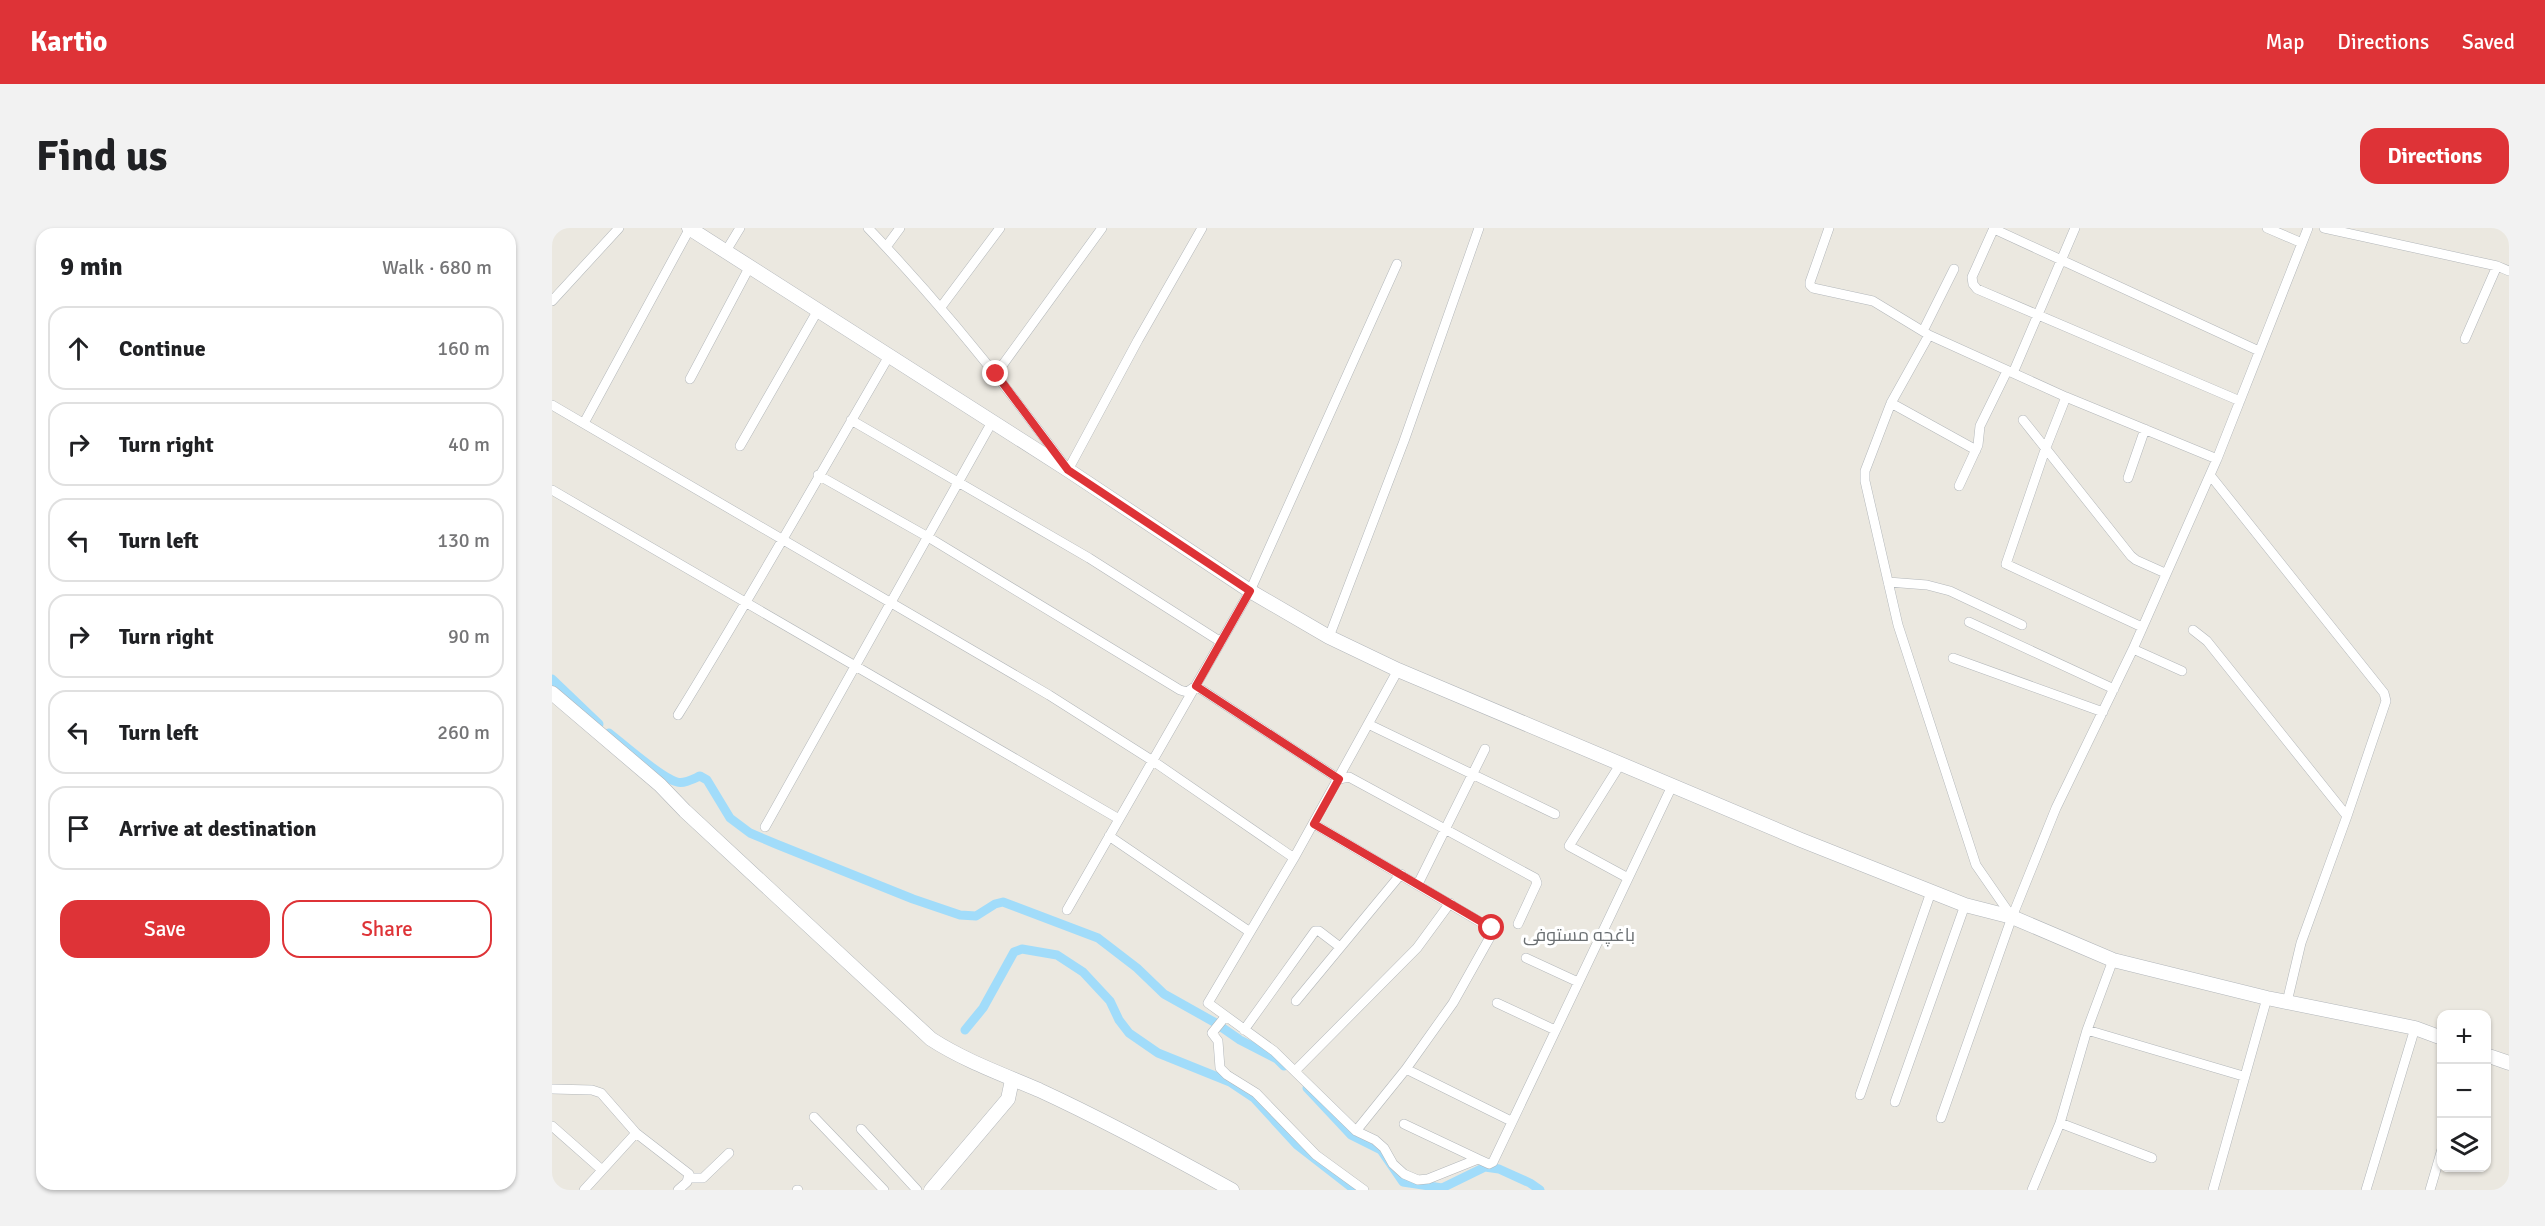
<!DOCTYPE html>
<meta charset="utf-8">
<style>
:root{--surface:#fff;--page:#f2f2f2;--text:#202124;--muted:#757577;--line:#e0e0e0;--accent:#de3337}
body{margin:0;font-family:Signika,Cairo,sans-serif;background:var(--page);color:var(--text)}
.controls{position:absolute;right:18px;bottom:18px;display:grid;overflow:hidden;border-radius:12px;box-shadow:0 2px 4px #0004}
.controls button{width:54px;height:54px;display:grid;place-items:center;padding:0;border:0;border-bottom:2px solid var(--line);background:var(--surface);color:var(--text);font:30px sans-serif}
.stop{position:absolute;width:18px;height:18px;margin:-14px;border:4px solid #de3337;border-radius:50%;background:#fff}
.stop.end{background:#de3337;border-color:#fff;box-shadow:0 2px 6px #0008}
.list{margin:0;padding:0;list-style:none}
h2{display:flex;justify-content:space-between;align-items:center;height:78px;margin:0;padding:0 24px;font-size:26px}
h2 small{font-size:20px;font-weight:400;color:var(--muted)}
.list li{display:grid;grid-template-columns:39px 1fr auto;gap:18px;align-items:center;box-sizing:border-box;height:84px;margin:0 12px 12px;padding:0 12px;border:2px solid var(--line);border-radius:18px}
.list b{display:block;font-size:22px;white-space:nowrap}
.list em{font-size:20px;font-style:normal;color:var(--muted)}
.actions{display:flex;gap:12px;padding:18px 24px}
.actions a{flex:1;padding:14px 0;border:2px solid var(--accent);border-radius:18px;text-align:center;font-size:21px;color:var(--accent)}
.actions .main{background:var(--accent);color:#fff}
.icon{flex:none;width:33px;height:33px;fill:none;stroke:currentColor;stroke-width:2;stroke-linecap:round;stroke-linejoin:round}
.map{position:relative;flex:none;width:1957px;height:962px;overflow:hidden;border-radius:18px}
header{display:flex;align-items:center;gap:36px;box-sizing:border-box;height:84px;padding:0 30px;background:var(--accent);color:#fff}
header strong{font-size:28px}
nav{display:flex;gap:33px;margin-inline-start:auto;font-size:21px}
.intro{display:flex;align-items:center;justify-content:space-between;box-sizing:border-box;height:144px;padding:0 36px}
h1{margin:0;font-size:42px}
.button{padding:15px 27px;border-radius:18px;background:var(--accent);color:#fff;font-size:21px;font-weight:700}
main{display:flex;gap:36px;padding:0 36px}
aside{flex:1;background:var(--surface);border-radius:18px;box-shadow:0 2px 4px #0004}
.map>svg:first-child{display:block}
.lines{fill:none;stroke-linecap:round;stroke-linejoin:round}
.canal{stroke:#a1dcfa;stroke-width:9}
.street-casing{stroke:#b3b7ba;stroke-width:10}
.secondary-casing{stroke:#b2b6ba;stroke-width:15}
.street{stroke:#fff;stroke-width:9}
.secondary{stroke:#fff;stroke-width:14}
.route{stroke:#de3337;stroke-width:8}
.labels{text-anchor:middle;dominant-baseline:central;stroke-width:6;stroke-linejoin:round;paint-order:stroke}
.neighbourhood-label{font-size:18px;fill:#6a6f72;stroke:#fff}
</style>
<header>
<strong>Kartio</strong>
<nav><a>Map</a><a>Directions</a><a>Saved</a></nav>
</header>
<div class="intro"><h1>Find us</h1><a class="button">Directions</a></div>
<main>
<aside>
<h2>9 min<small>Walk · 680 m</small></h2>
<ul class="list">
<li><svg class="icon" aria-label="ahead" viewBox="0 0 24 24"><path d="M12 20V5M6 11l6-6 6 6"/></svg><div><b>Continue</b></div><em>160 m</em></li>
<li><svg class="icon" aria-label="right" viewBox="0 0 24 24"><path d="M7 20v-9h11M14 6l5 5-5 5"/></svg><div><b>Turn right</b></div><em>40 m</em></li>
<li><svg class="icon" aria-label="left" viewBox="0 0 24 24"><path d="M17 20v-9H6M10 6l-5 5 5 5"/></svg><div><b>Turn left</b></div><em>130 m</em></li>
<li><svg class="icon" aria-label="right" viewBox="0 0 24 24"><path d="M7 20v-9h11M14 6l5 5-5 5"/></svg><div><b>Turn right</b></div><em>90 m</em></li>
<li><svg class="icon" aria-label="left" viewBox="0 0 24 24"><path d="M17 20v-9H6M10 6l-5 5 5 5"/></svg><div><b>Turn left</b></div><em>260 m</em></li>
<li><svg class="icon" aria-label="arrive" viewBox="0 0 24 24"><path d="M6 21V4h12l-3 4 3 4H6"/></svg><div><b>Arrive at destination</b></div></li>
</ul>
<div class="actions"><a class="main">Save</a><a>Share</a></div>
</aside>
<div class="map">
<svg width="1957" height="962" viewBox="0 0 1957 962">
<rect width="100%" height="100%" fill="#ebe8e0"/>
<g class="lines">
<path class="canal" d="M0,451l47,45
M57,505c14,11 52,45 68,49 7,2 16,-3 23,-6l7,4 23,38 20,15 26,11 137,55 47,16 16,1 19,-12 8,-2 95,36 39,30 27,26 50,28 26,18 37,19 7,7
M413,802l18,-22 31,-56 8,-3 35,6 26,17 27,29 9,19 10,13 29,20 72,29 24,16 43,47 58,45
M755,860l44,47 30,15 22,32 39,6 43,-21 14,2 31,14 10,7"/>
<g class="street-casing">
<path id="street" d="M316,0c73,76 138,157 200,242l70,-130 64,-112
M1277,0l-19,54v3l3,3 60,13 56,34 137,62 151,62
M1442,0l-22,49 1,7 4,5 263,112
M1715,0l35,15
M1772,0l173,38 12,5
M1442,1l265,122
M334,19l14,-19
M174,23l14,-23
M0,73l67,-73
M389,79l59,-79
M1371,103l31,-62
M1377,107l-38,68 -26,68v10l33,144 78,240 36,52
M1913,111l32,-73
M1461,145l62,-145
M444,146l106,-146
M138,151l60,-113
M1514,169l-21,53 -39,114 136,63
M1339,175l85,47
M0,177l497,290 104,66 141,97
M299,192l238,138 132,84
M1471,192l108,136 5,4 29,13
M32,195l106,-195
M188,218l78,-136
M266,247l110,62 252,153 7,2 9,-6 143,93 10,-2 186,101 2,5 -19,41
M1658,247l174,218 2,8 -39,115 -46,127 -14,59
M1576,250l17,-49
M1407,258l19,-41 2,-19 27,-55
M0,262l567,329
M1336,354l39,3 23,6 72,34
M1417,394l145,67
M1641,402l14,11 140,175
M777,409l75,-196 75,-213
M1581,421l49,22
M1401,430l150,54
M846,442l-104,188 -86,145 66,48 82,80 19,9 9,8 9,16 11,10 14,6 10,-1 50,-20 11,5 4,-2 180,-378
M126,487c73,-118 141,-239 211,-359
M816,496l187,90
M1069,535l-52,83 59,32
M762,596l180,106 -41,73 -47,66 -50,62
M213,599l227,-405
M557,608l141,96
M866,656l67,-135
M515,682l183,-319 147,-327
M974,730l52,24
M744,773l105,-127
M945,775l58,27
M673,789l-13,16 6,8 2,27 7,7 29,18 60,62 48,35
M692,802l71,-99h4l21,16
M1535,802l156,46
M1890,840v1
M854,841l105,52
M743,843l122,-123 33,-45
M0,861l40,1 9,3 35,40 53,41 -2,8 -9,8
M1308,867l71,-203
M1343,874l70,-197
M262,889l70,73
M1389,890l71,-201 44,-109 77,-159 84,-190 91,-231
M1508,895l92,35
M852,896l74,35
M0,898l50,44
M309,901l56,61
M137,950h14l26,-25
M32,962l52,-57
M245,962h1
M1480,962l28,-67 27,-93 26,-70
M1661,962l54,-192
M1814,962l49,-162
M1878,962l12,-41"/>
</g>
<g class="secondary-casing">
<path id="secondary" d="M137,0l379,242 182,121 79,46 69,33 403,170 164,65 47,12 101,43 154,38 148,30 27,10
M0,465l108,92 25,26 246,228c34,22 71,35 108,51 65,30 130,65 193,100
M1934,827l23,8
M379,962l77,-91 4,-19"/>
</g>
<use href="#street" class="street"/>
<use href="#secondary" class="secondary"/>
</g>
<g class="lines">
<path class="route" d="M444,146l72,96 182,121 -54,95 143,93 -25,45 178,104"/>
</g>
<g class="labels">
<g class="neighbourhood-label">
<text x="1027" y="707">باغچه مستوفی</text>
</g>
</g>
</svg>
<div class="controls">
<button>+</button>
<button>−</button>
<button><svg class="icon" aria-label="layers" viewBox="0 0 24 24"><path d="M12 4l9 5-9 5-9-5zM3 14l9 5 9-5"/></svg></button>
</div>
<div class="stop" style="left:940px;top:700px"></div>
<div class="stop end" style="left:444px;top:146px"></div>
</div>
</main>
